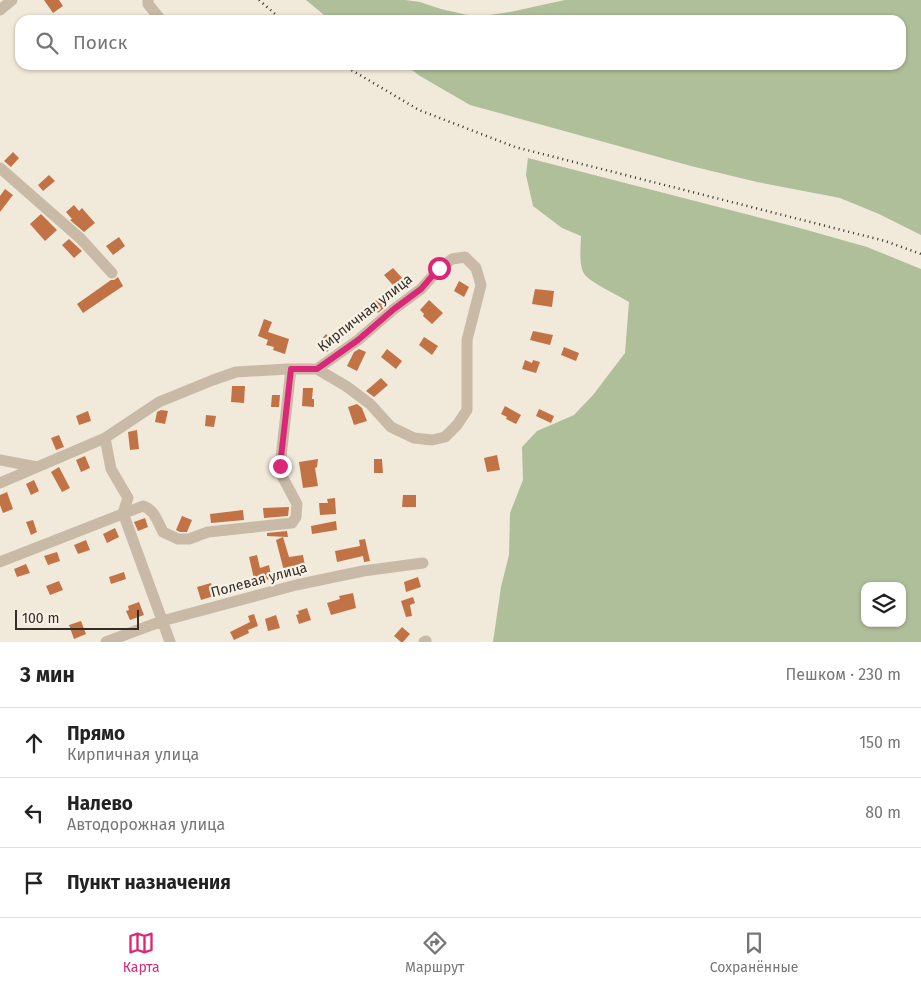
<!DOCTYPE html>
<html lang="ru">
<meta charset="utf-8">
<style>
:root{--surface:#fff;--page:#f6f6f6;--text:#222;--muted:#767676;--line:#e0e0e0;--accent:#db2777}
body{margin:0;font-family:"Fira Sans",sans-serif;background:var(--page);color:var(--text)}
.controls{position:absolute;right:15px;bottom:15px;display:grid;overflow:hidden;border-radius:10px;box-shadow:0 1px 4px #0004}
.controls button{width:45px;height:45px;display:grid;place-items:center;padding:0;border:0;border-bottom:1px solid var(--line);background:var(--surface);color:var(--text);font:25px sans-serif}
.scale{position:absolute;left:15px;bottom:12px;width:124px;box-sizing:border-box;padding-left:5px;border:2px solid #342d27;border-top:0;font-size:14px;line-height:18px;white-space:nowrap;color:#342d27;-webkit-text-stroke:4px #f8f2e6;paint-order:stroke}
.stop{position:absolute;width:15px;height:15px;margin:-11px;border:4px solid #db2777;border-radius:50%;background:#fff}
.stop.end{background:#db2777;border-color:#fff;box-shadow:0 1px 5px #0008}
.list{margin:0;padding:0;list-style:none}
h2{display:flex;justify-content:space-between;align-items:center;height:65px;margin:0;padding:0 20px;font-size:21px}
h2 small{font-size:16px;font-weight:400;color:var(--muted)}
.list li{display:grid;grid-template-columns:32px 1fr auto;gap:15px;align-items:center;box-sizing:border-box;height:70px;padding:0 20px;border-top:1px solid var(--line)}
.list b{display:block;font-size:19px;white-space:nowrap}
.list p{margin:0;font-size:16px;white-space:nowrap;color:var(--muted)}
.list em{font-size:16px;font-style:normal;color:var(--muted)}
.icon{flex:none;width:28px;height:28px;fill:none;stroke:currentColor;stroke-width:2;stroke-linecap:round;stroke-linejoin:round}
.map{position:relative;flex:none;width:921px;height:642px;overflow:hidden}
.search{position:absolute;background:var(--surface);box-shadow:0 1px 4px #0004;left:15px;right:15px;top:15px;height:55px;display:flex;align-items:center;gap:12px;box-sizing:border-box;padding:0 18px;border-radius:15px;color:var(--muted);font-size:19px}
.sheet{height:275px;background:var(--surface)}
nav{display:flex;justify-content:space-around;align-items:center;box-sizing:border-box;height:70px;border-top:1px solid var(--line);background:var(--surface);font-size:14px;color:var(--muted)}
nav a{display:grid;justify-items:center;gap:2px}
nav .on{color:var(--accent)}
.map>svg:first-child{display:block}
.green{fill:#aebf9a;fill-rule:evenodd}
.building{fill:#c27346}
.lines{fill:none;stroke-linecap:round;stroke-linejoin:round}
.minor{stroke:#c8baa6;stroke-width:11}
.rail{stroke:#342d27;stroke-width:2.5;stroke-dasharray:1 4;stroke-linecap:butt}
.route{stroke:#db2777;stroke-width:6}
.labels{text-anchor:middle;dominant-baseline:central;stroke-width:4.5;stroke-linejoin:round;paint-order:stroke}
.street-label{font-size:14px;fill:#342d27;stroke:#f8f2e6}
</style>
<div class="map">
<svg width="921" height="642" viewBox="0 0 921 642">
<rect width="100%" height="100%" fill="#f1e9da"/>
<path class="green" d="M306,0h99l15,2 21,7 35,8 34,-5 55,-12h356v235l-42,-21 -39,-16 -83,-16 -66,-16 -221,-61 -50,-29 -15,-11h496v-45h-571z
M528,158l268,69 71,20 54,22v373h-428l8,-55 8,-32 1,-42 13,-33 -1,-33 15,-16 37,-16 19,-20 32,-42 4,-51c-11,-7 -36,-18 -44,-27 -7,-9 -4,-28 -4,-39l-19,-8 -29,-22 -7,-31zM865,586h37v37h-37z"/>
<path class="building" d="M44,0h15l4,6 -10,7z
M13,152l6,6 -8,9 -7,-6z
M49,175l6,6 -12,10 -5,-6z
M5,189l8,6 -13,17v-16z
M74,205l5,6 3,-3 13,15 -11,9 -14,-12 2,-1 -6,-7z
M41,214l16,16 -12,11 -15,-17z
M119,237l6,9 -12,9 -7,-9z
M69,239l13,12 -8,7 -12,-13z
M393,268l11,12 -2,1 4,5 -7,6 -15,-17z
M118,277l5,9 -40,27 -6,-9 34,-24h3z
M459,281l10,6 -5,10 -10,-6z
M535,289l19,2 -2,16 -20,-3z
M381,296l5,5 -5,4 3,3 -6,5 -2,-3 -4,3 -5,-6z
M429,300l14,13 -11,11 -9,-8 1,-2 -4,-4z
M264,319l8,3 -4,10 21,7 -4,15 -12,-4 1,-3 -8,-2 2,-5 -10,-4z
M533,331l20,4 -3,10 -20,-5z
M326,334l9,9 -8,9 -9,-9z
M424,337l14,9 -6,9 -13,-10z
M564,347l15,6 -3,8 -15,-6z
M359,349l7,3 -9,19 -10,-5 7,-14z
M387,349l15,12 -6,8 -15,-12z
M525,360l7,3 1,-3 7,2 -4,11 -14,-4z
M381,378l7,7 -14,12 -8,-6z
M232,386h13l-1,17 -13,-1z
M303,388h10l-1,11h2v8l-12,-1z
M272,395h8l-1,12h-8z
M357,404l5,4 5,13 -13,4 -6,-18z
M505,406l16,9 -5,9 -10,-5 1,-2 -6,-3z
M539,409l15,7 -3,7 -15,-7z
M161,410l7,1 -3,13 -10,-2 2,-10z
M88,411l3,10 -12,4 -3,-9z
M206,415l10,1 -2,11 -9,-1z
M137,430l2,19 -9,1 -2,-18z
M59,435l5,12 -8,3 -5,-12z
M497,455l3,15 -13,2 -3,-14z
M85,456l5,12 -9,4 -5,-12z
M318,459l-1,8 -2,1 3,18 -15,2 -4,-26z
M374,459h8l1,14h-9z
M59,467l11,21 -8,4 -11,-20z
M34,480l5,11 -8,4 -5,-11z
M7,492l6,17 -10,4 -3,-8v-10z
M403,495h13v12h-14z
M335,498l1,16 -16,1 -1,-12h9l-1,-4z
M289,507l-1,9 -24,2 -1,-10z
M243,510l1,10 -33,3 -1,-9z
M182,516l10,4 -5,12h-7l-4,-2z
M145,518l3,9 -10,4 -4,-9z
M33,520l4,12 -6,3 -5,-13z
M336,521l1,9 -25,4 -1,-8z
M115,528l4,9 -12,6 -4,-9z
M287,531l1,6 -21,-1v-3z
M283,537l6,20 14,-2 2,11 -21,5 -8,-31z
M365,539l5,22 -6,1 -1,-6 -26,6 -2,-11 25,-5 -1,-6z
M86,540l4,10 -12,4 -4,-9z
M57,552l3,9 -12,4 -4,-9z
M257,555l3,13 9,-3 2,10h-3l1,4 -14,4 -6,-26z
M26,564l4,9 -13,4 -3,-8z
M124,572l2,7 -15,5 -2,-7z
M418,577l3,10 -15,5 -2,-10z
M59,581l4,9 -13,5 -4,-9z
M211,583l3,13 -13,4 -4,-13z
M353,593l3,15 -25,7 -4,-12 13,-4 -1,-3z
M413,597l2,6 -5,2 2,11 -6,1 -5,-16z
M139,602l5,13 -14,5 -4,-9 3,-1 -1,-4z
M307,608l4,12 -12,4 -3,-9 3,-1 -1,-3z
M254,614l4,12 -10,4 1,3 -15,7 -4,-8 20,-10 -2,-6z
M276,615l4,13 -12,3 -3,-12z
M81,621l5,13 -12,5 -5,-14z
M402,627l8,7 -7,8h-2l-7,-6z"/>
<g class="lines">
<path class="minor" d="M148,0v4l13,16
M0,10l12,-10
M0,168l81,71 31,34
M105,438l6,31 17,29 -5,15 47,129
M0,460l37,7
M0,483l105,-45 54,-36 54,-22 23,-8 52,-3h29l29,17 24,18 21,23 23,11 18,2 13,-3 12,-12 10,-15v-70l14,-55 -5,-17 -11,-11 -13,2 -13,10 -18,20 -27,20 -36,31 -41,29
M0,562l143,-56c12,4 14,15 20,26l15,7h11l19,-7 84,-9 4,-6 1,-13 -15,-28 -2,-10 11,-97
M106,642l56,-21 134,-36 67,-14 60,-8
M424,642l2,-1"/>
<path class="rail" d="M259,0l23,20
M343,65l76,45 96,37 370,94 36,13"/>
</g>
<g class="lines">
<path class="route" d="M280,466l11,-97h26l41,-29 36,-31 27,-20 18,-21"/>
</g>
<g class="labels">
<g class="street-label">
<text transform="translate(365 313) rotate(-38)">Кирпичная улица</text>
<text transform="translate(259 580) rotate(-15)">Полевая улица</text>
</g>
</g>
</svg>
<div class="controls">
<button><svg class="icon" aria-label="layers" viewBox="0 0 24 24"><path d="M12 4l9 5-9 5-9-5zM3 14l9 5 9-5"/></svg></button>
</div>
<div class="scale">100 m</div>
<div class="stop" style="left:439px;top:268px"></div>
<div class="stop end" style="left:280px;top:466px"></div>
<div class="search"><svg class="icon" aria-label="search" viewBox="0 0 24 24"><circle cx="10" cy="10" r="6"/><path d="M15 15l6 6"/></svg>Поиск</div>
</div>
<section class="sheet">
<h2>3 мин<small>Пешком · 230 m</small></h2>
<ul class="list">
<li><svg class="icon" aria-label="ahead" viewBox="0 0 24 24"><path d="M12 20V5M6 11l6-6 6 6"/></svg><div><b>Прямо</b><p>Кирпичная улица</p></div><em>150 m</em></li>
<li><svg class="icon" aria-label="left" viewBox="0 0 24 24"><path d="M17 20v-9H6M10 6l-5 5 5 5"/></svg><div><b>Налево</b><p>Автодорожная улица</p></div><em>80 m</em></li>
<li><svg class="icon" aria-label="arrive" viewBox="0 0 24 24"><path d="M6 21V4h12l-3 4 3 4H6"/></svg><div><b>Пункт назначения</b></div></li>
</ul>
</section>
<nav>
<a class="on"><svg class="icon" aria-label="map" viewBox="0 0 24 24"><path d="M3 6l6-2 6 2 6-2v14l-6 2-6-2-6 2zM9 4v14M15 6v14"/></svg>Карта</a>
<a><svg class="icon" aria-label="directions" viewBox="0 0 24 24"><path d="M12 3l9 9-9 9-9-9zM9 14v-3h6M13 9l2 2-2 2"/></svg>Маршрут</a>
<a><svg class="icon" aria-label="saved" viewBox="0 0 24 24"><path d="M7 4h10v16l-5-4-5 4z"/></svg>Сохранённые</a>
</nav>
